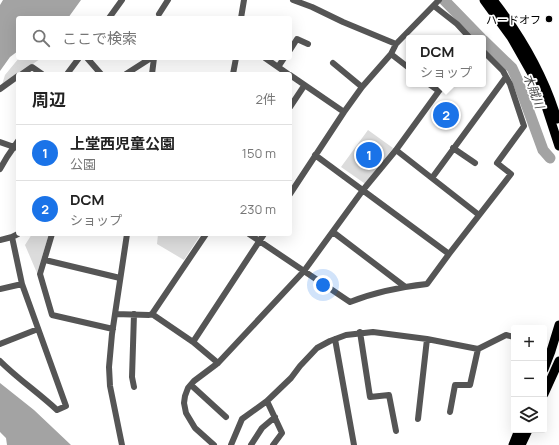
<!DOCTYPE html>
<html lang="ja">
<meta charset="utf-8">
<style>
:root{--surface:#fff;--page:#f2f2f2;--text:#222;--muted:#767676;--line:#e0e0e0;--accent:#1a73e8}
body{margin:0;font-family:Manrope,"Noto Sans JP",sans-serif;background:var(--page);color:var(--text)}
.controls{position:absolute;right:12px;bottom:12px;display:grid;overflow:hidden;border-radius:4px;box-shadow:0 4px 16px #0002}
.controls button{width:36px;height:36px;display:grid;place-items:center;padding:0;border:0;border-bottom:1px solid var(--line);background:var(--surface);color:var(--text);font:20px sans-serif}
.you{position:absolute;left:323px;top:285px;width:14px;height:14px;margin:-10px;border:3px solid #fff;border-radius:50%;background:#1a73e8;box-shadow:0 0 0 6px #1a73e833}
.badge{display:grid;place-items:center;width:26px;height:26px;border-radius:50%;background:var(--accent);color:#fff;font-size:13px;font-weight:700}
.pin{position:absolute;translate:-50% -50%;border:2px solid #fff;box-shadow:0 1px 4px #0006}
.popup{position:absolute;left:406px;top:35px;width:80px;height:52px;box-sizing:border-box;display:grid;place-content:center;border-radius:4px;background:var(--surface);filter:drop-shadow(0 1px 3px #0005);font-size:13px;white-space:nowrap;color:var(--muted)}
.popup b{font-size:15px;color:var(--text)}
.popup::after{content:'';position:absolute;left:50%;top:100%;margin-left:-8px;border:8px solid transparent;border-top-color:var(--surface)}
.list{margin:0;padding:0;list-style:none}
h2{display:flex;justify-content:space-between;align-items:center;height:52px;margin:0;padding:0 16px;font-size:17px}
h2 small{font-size:13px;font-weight:400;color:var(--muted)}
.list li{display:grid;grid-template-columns:26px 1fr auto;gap:12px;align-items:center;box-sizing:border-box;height:56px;padding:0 16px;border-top:1px solid var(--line)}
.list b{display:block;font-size:15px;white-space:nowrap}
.list p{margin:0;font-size:13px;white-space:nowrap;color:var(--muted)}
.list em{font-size:13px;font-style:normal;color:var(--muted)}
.icon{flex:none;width:22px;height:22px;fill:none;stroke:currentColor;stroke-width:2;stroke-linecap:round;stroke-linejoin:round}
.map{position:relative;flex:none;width:559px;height:445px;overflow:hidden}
.search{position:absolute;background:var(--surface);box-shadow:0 4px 16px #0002;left:16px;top:16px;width:276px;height:44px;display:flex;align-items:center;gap:10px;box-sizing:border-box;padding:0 14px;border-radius:4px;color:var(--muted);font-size:15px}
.panel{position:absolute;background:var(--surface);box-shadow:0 4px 16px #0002;left:16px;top:72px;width:276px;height:164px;border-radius:4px}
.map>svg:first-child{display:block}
.green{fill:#dcdcdc}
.water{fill:#a3a3a3}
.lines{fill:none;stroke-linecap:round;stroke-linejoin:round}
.river{stroke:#a3a3a3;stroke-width:11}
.minor{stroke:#555;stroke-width:6}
.highway{stroke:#000;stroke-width:9}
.poi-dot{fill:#000;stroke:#fff;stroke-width:1.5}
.labels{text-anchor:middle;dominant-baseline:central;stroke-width:3.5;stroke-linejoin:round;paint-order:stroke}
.poi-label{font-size:11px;fill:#000;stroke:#fff;text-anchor:end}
.water-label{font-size:12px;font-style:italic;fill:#444;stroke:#fff}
</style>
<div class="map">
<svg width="559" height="445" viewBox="0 0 559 445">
<rect width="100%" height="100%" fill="#fff"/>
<path class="green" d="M19,58l21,1 -38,26 3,-10z
M368,130l25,18 -27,36 -2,-1 -23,-16z
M32,234h17l-12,39 -12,-28z
M158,234h43l-17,26 -27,-16z"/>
<path class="water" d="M3,0h78l-13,18h-50v33l-8,6 -10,14v-66z
M0,383l34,27 37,35h-64l-1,-7 -6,-6z"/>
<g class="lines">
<path class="river" d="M444,0l37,38
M483,40l29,28 5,11 26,71 7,8"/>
<path class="minor" d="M293,0l19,7 31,15 53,22
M434,6l23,18 13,14
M159,14l9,-14
M109,18l13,-18
M241,18l3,-18
M290,50l7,-11 11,5
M391,54l18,14
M87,58l14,16
M265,58l23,16
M333,63l29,24
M278,67l6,-9
M22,74l10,-7 10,7
M67,74l12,-16
M126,74l25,-16
M152,74l2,-16
M233,74l3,-16
M290,75l54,37
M429,84l10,7
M0,89l18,-13
M290,107l14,-21
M0,142l17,6
M453,148l22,15
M396,150l83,65
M315,155l134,99 62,-80 -14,-11 27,-37 -14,-42 -7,-13 -20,-20
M0,169l7,-12 11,-16
M432,178l74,-101
M290,194l54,-82 18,-25 29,-33 5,-10 43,-44
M333,232l71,54
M52,234l-12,40 12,41 61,14
M249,234l101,68c25,-10 50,-15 77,-18l22,-30
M0,240l12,-3 6,-3
M45,260l75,18
M0,289l22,-5
M115,314l34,1 3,-1 54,-80
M134,314l-2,63 2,10
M152,314l41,28 25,21
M360,332l10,65 19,-2 7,36
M335,339l19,106
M193,342l71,-108
M0,344l38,-15
M0,361c18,18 39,32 57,49l9,-4 -44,-122 -10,-47
M191,385l35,32
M267,401l15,32 -9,12
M450,412l5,-27h15l8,-36
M418,419l9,-80
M122,445l-12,-59 -1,-19 3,-33 15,-100
M214,445l-19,-17 -9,-15 -2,-10 1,-7 3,-8 6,-7 24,-18 86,-92 59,-81 33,-40 48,-66
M231,445l11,-26 25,-18 24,-23 9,-12 17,-18 13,-7 16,-6 27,-3 54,7 51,10 28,-14 8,2
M251,445l11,-17 13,-11"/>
<path class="highway" d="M484,0l27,37 29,51 19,58
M493,0c28,36 51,76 64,119
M544,369l7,-18 8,-26
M544,394l15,-33
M513,445l6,-15
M521,445l7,-15"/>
</g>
<circle class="poi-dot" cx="549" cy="19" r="4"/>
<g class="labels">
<g class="poi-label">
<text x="541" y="19">ハードオフ</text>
</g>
<g class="water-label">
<text transform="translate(534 91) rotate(69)">木賊川</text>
</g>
</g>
</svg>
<div class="controls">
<button>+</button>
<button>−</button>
<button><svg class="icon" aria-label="layers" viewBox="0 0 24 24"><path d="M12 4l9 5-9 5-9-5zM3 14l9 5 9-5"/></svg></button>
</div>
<div class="you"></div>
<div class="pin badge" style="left:369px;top:155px">1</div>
<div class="pin badge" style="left:446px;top:115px">2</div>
<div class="popup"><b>DCM</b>ショップ</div>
<div class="search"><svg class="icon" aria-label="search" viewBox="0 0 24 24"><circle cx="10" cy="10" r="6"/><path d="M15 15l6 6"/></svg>ここで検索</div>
<section class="panel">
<h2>周辺<small>2件</small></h2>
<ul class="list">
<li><span class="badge">1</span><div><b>上堂西児童公園</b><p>公園</p></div><em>150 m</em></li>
<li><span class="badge">2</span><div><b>DCM</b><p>ショップ</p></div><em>230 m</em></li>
</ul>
</section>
</div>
